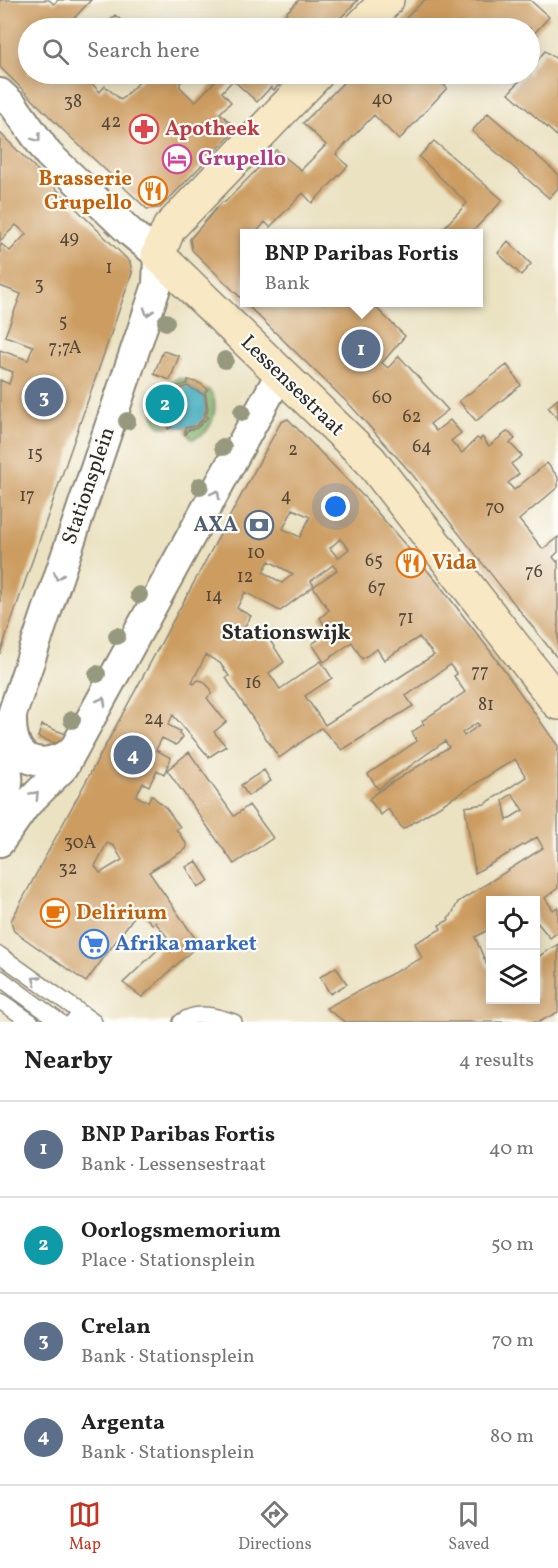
<!DOCTYPE html>
<meta charset="utf-8">
<style>
:root{--surface:#fff;--page:#f6f6f6;--text:#222;--muted:#767676;--line:#e0e0e0;--accent:#c8321e}
body{margin:0;font-family:Vollkorn,serif;background:var(--page);color:var(--text)}
.controls{position:absolute;right:18px;bottom:18px;display:grid;overflow:hidden;border-radius:0px;box-shadow:0 3px 15px #0003}
.controls button{width:54px;height:54px;display:grid;place-items:center;padding:0;border:0;border-bottom:2px solid var(--line);background:var(--surface);color:var(--text);font:30px sans-serif}
.you{position:absolute;left:336px;top:507px;width:21px;height:21px;margin:-15px;border:4px solid #fff;border-radius:50%;background:#1a73e8;box-shadow:0 0 0 9px #1a73e833}
.badge{display:grid;place-items:center;width:39px;height:39px;border-radius:50%;background:var(--accent);color:#fff;font-size:20px;font-weight:700}
.pin{position:absolute;translate:-50% -50%;border:3px solid #fff;box-shadow:0 2px 6px #0006}
.popup{position:absolute;left:240px;top:229px;width:243px;height:78px;box-sizing:border-box;display:grid;place-content:center;border-radius:0px;background:var(--surface);filter:drop-shadow(0 2px 4px #0005);font-size:20px;white-space:nowrap;color:var(--muted)}
.popup b{font-size:22px;color:var(--text)}
.popup::after{content:'';position:absolute;left:50%;top:100%;margin-left:-12px;border:12px solid transparent;border-top-color:var(--surface)}
.list{margin:0;padding:0;list-style:none}
h2{display:flex;justify-content:space-between;align-items:center;height:78px;margin:0;padding:0 24px;font-size:26px}
h2 small{font-size:20px;font-weight:400;color:var(--muted)}
.list li{display:grid;grid-template-columns:39px 1fr auto;gap:18px;align-items:center;box-sizing:border-box;height:96px;padding:0 24px;border-top:2px solid var(--line)}
.list b{display:block;font-size:22px;white-space:nowrap}
.list p{margin:0;font-size:20px;white-space:nowrap;color:var(--muted)}
.list em{font-size:20px;font-style:normal;color:var(--muted)}
.icon{flex:none;width:33px;height:33px;fill:none;stroke:currentColor;stroke-width:2;stroke-linecap:round;stroke-linejoin:round}
.map{position:relative;flex:none;width:558px;height:1022px;overflow:hidden}
.search{position:absolute;background:var(--surface);box-shadow:0 3px 15px #0003;left:18px;right:18px;top:18px;height:66px;display:flex;align-items:center;gap:15px;box-sizing:border-box;padding:0 21px;border-radius:33px;color:var(--muted);font-size:22px}
.sheet{height:462px;background:var(--surface)}
nav{display:flex;justify-content:space-around;align-items:center;box-sizing:border-box;height:84px;border-top:2px solid var(--line);background:var(--surface);font-size:16px;color:var(--muted)}
nav a{display:grid;justify-items:center;gap:3px}
nav .on{color:var(--accent)}
.map>svg:first-child{display:block}
.forest{fill:#84b46e;stroke:#58704c;stroke-width:1.5}
.water{fill:#3ca9bc;stroke:#346a74;stroke-width:1.5}
.building{fill:#cc9c60;fill-rule:evenodd}
.lines{fill:none;stroke-linecap:round;stroke-linejoin:round}
.service-casing{stroke:#8b8676;stroke-width:18}
.minor-casing{stroke:#8b8676;stroke-width:32}
.secondary-casing{stroke:#8b8676;stroke-width:36}
.service{stroke:#fff;stroke-width:15}
.minor{stroke:#fff;stroke-width:28}
.secondary{stroke:#f8e8c3;stroke-width:33}
.tree{fill:#96997d}
.oneway{stroke:#a0a0a0}
.labels{text-anchor:middle;dominant-baseline:central;stroke-width:4.5;stroke-linejoin:round;paint-order:stroke}
.number-label{font-size:18px;fill:#534738}
.health-label{font-size:21px;font-weight:bold;fill:#be3a42;stroke:#fdfcf7;text-anchor:start}
.hotel-label{font-size:21px;font-weight:bold;fill:#b23c85;stroke:#fdfcf7;text-anchor:start}
.food-label{font-size:21px;font-weight:bold;fill:#c56008;stroke:#fdfcf7;text-anchor:start}
.street-label{font-size:21px;fill:#2b2b2b;stroke:#fdfcf7}
.service-label{font-size:21px;font-weight:bold;fill:#4e5e75;stroke:#fdfcf7;text-anchor:end}
.shop-label{font-size:21px;font-weight:bold;fill:#366cbe;stroke:#fdfcf7;text-anchor:start}
.neighbourhood-label{font-size:22px;font-weight:bold;fill:#2b2b2b;stroke:#fdfcf7}
</style>
<div class="map">
<svg width="558" height="1022" viewBox="0 0 558 1022">
<rect width="100%" height="100%" fill="#fdfcf7"/>
<filter id="ink" filterUnits="userSpaceOnUse"><feTurbulence type="fractalNoise" baseFrequency=".0167" numOctaves="2"/><feDisplacementMap in="SourceGraphic" scale="12" xChannelSelector="R" yChannelSelector="G"/><feConvolveMatrix kernelMatrix="1 2 1 2 8 2 1 2 1" color-interpolation-filters="sRGB"/></filter>
<filter id="wash" filterUnits="userSpaceOnUse"><feTurbulence type="fractalNoise" baseFrequency=".008" numOctaves="4" result="noise"/><feDisplacementMap in="SourceGraphic" scale="24" xChannelSelector="R" yChannelSelector="G"/><feGaussianBlur stdDeviation="1.35" result="paint"/><feColorMatrix in="noise" values="0 0 0 0 0 0 0 0 0 0 0 0 0 0 0 0 0 1.4 0 .05"/><feComposite in="paint" operator="in"/></filter>
<g filter="url(#wash)">
<rect width="100%" height="100%" fill="#ebe2c2"/>
<path class="forest" d="M178,378l10,2 -1,4c-20,5 -31,20 -19,40l-1,3h-7c-2,-4 -7,-9 -7,-14 -3,-17 12,-28 25,-35z
M208,389c12,10 7,37 -6,46 -1,1 -8,3 -10,4l-5,-6 1,-3c22,-5 21,-19 17,-38z"/>
<path class="water" d="M187,386l16,8c1,4 3,10 3,14 -1,21 -22,23 -36,15 -11,-19 -2,-31 17,-37z"/>
<g id="blocks">
<path class="building" d="M0,0h49l5,4 4,-4h33l-26,28h-37v46h67l4,2 -7,8 8,8 5,-6 16,14 26,-26h33l5,4 -5,5v4l15,15 27,-28h68l-16,16 -3,-3 -14,15 -24,-22 -11,12 9,10 -11,11 17,16 -77,79 -13,1 -84,-79 -63,-63z
M299,0h59l-27,28h-60z
M424,0h106l19,17 -19,21v-10h-134z
M115,15l15,13h-27z
M545,51l13,9v77l-49,-44 16,-19h5v-5z
M352,74h81l14,14 -48,52 -25,-25 -38,39 12,12 -36,37 -9,-10 -33,34 -5,-5 -10,12h-11v67l-52,-51 -2,-11 32,-37h3l51,-52 25,20 25,-25 -23,-22z
M488,113l70,61v14l-9,10 -77,-67z
M0,133l130,129 2,11 -132,381v-274l9,4 4,-12 -13,-5v-17l28,10 5,-14 -28,-10 16,-42 -21,-8v-39l1,-3 9,7 16,-17 -10,-9 -16,16z
M434,141l69,59 -33,34h-32l29,-31 -48,-46z
M508,241l23,23 -10,11 -23,-22z
M245,303h126l34,33 -23,27 6,5 11,-12 49,54 -18,14 6,7 14,-11 11,13 -10,8 11,12 15,-15 3,2 2,-3 7,9 19,-15 7,8 -5,4 12,13 -11,8 8,10 -11,9 6,7 33,-27 11,14v10l-39,33 24,29 15,-12v15l-5,5 4,5 1,-1v98l-147,-186 -60,-67z
M163,351l16,5 -9,24 -16,-6z
M507,365l14,20 -45,36 -17,-20z
M188,380l11,3 9,6 -3,3 3,16 -2,8 2,1 -11,11 -9,2 -3,4v-6l11,-2 7,-7 3,-11 -1,-13 -18,-9 -11,4 -8,8 -3,9 1,9 5,8 1,3 -4,2 -6,-22 5,-12 8,-8 12,-3z
M558,399v20l-10,-12z
M288,419l77,79 73,85 53,69 67,94v142l-13,10 8,12 5,-3v25l-8,6 -14,-17v-21h-46v29l-15,8 13,31 2,-1v32h46v-41l22,-14v68l-19,10h-194l-19,-14 96,-50 -7,-15 26,-14 -2,-4 10,-5 -1,-2 3,-2 7,-14 85,-54 -6,-11 -62,36 -10,-66 20,-3 41,-27 -11,-18 -112,70 -15,-20 -7,6 -12,-16 8,-7 72,-45 -4,-6 -67,48 -10,-15 49,-33 -5,-9 12,-8 -2,-3 43,-29 -11,-16 3,-2 -7,-9 -44,31 7,10 -71,44 -21,-22 -42,30 -53,-80 3,-2 -9,-13 -14,-8 -14,27 2,2 4,-4 5,1 8,8v5l-4,4 19,24 -12,10 12,14 -17,11 -36,-42 -5,10 12,6 -1,2 4,4 -7,8 -14,-7 -6,12 15,8 -7,16 -7,-4 -8,16 -6,-3 -7,13 12,6 3,-7 15,13 14,19 -4,2 11,16 -1,4 -37,23 50,72 -57,53 -19,-14 46,-44 -14,-17 -3,2 -13,-14 -53,72 -72,-51 -3,-10 54,-101 216,-398zM293,509l17,8 -10,20 -17,-8zM340,539l9,10 -11,9 -8,-10zM269,561l24,13 -11,9 -19,-11zM333,565l4,5 -24,17 16,23 -9,8 9,14 -17,12 12,18 28,-20 10,17 15,-10 7,11 35,-23 15,18 -109,70 -20,-29 27,-18 -11,-17 -41,28 -11,-16 15,-11 -24,-37 -15,10 -3,-4 9,-15 -14,-8 8,-16 35,19 34,-25 -3,-5zM477,723l2,2 -15,11 -2,-3zM512,794l11,16 -16,10 -4,-20zM107,843l7,3 8,14 -22,13 -5,-7z
M42,725l24,9 -4,12 -24,-9z
M189,752l45,64 15,-11 24,33 -39,26 -67,-94z
M264,770l7,11 -23,15 -7,-11z
M196,861l13,20 -11,6 -12,-20z
M336,967l11,17 -17,10 -10,-17z"/>
</g>
</g>
<g filter="url(#ink)">
<use href="#blocks" fill-opacity="0" stroke="#8b8676" stroke-width="1.5"/>
<g class="lines">
<g class="service-casing">
<path id="service" d="M0,955l94,67
M0,978l60,44
M0,1001l31,21
M73,1021l1,1
M181,1022c16,-12 35,-6 53,0"/>
</g>
<g class="minor-casing">
<path id="minor" d="M0,93l14,13 34,48 83,79 27,22 -1,30 -157,465
M12,716c-1,43 23,57 60,36
M0,754c13,23 9,32 0,56
M0,842l26,-37 38,-38 216,-393"/>
</g>
<g class="secondary-casing">
<path id="secondary" d="M360,28l27,-28
M317,74l-148,154 -11,27 212,205 188,243"/>
</g>
<use href="#service" class="service"/>
<use href="#minor" class="minor"/>
<use href="#secondary" class="secondary"/>
</g>
<g class="tree">
<circle cx="166" cy="322" r="9"/>
<circle cx="225" cy="360" r="9"/>
<circle cx="242" cy="412" r="9"/>
<circle cx="127" cy="421" r="9"/>
<circle cx="223" cy="447" r="9"/>
<circle cx="200" cy="486" r="9"/>
<circle cx="139" cy="595" r="9"/>
<circle cx="117" cy="636" r="9"/>
<circle cx="97" cy="674" r="9"/>
<circle cx="72" cy="720" r="9"/>
</g>
<defs><path id="oneway-chevron" d="M-2-3.5L2.5 0L-2 3.5" fill="none" stroke-width="1.6" stroke-linecap="round" stroke-linejoin="round" transform="scale(1.5)"/></defs>
<g class="oneway">
<use href="#oneway-chevron" transform="translate(37 138) rotate(54)"/>
<use href="#oneway-chevron" transform="translate(148 312) rotate(108)"/>
<use href="#oneway-chevron" transform="translate(216 494) rotate(-61)"/>
<use href="#oneway-chevron" transform="translate(58 576) rotate(109)"/>
<use href="#oneway-chevron" transform="translate(102 701) rotate(-61)"/>
<use href="#oneway-chevron" transform="translate(35 795) rotate(-47)"/>
<use href="#oneway-chevron" transform="translate(36 980) rotate(-145)"/>
</g>
</g>
<defs>
<g id="pharmacy-ring" transform="scale(1.5)"><circle r="9.5" fill="#fdfcf7" stroke="#e0444e" stroke-width="1.5"/><path d="M-2-6h4v4h4v4h-4v4h-4v-4h-4v-4h4Z" fill="#e0444e"/></g>
<g id="hotel-ring" transform="scale(1.5)"><circle r="9.5" fill="#fdfcf7" stroke="#d1479c" stroke-width="1.5"/><path d="M-6-4.5h1.5V1H6V5H4.5V3h-9V5H-6ZM-4 0a1.8 1.8 0 1 1 3.6 0ZM.5 0V-2.5h3Q6-2.5 6 0Z" fill="#d1479c"/></g>
<g id="restaurant-ring" transform="scale(1.5)"><circle r="9.5" fill="#fdfcf7" stroke="#e8710a" stroke-width="1.5"/><path d="M-5-6h1v4h1v-4h1v4h1v-4h1v5L-1.5 .5V6h-2V.5L-5-1ZM5-6V6H3V1.5H1.5Q1.5-4 5-6Z" fill="#e8710a"/></g>
<g id="bank-ring" transform="scale(1.5)"><circle r="9.5" fill="#fdfcf7" stroke="#5c6f8a" stroke-width="1.5"/><path d="M-6-4H6V4H-6ZM0-2.3a2.3 2.3 0 1 0 0 4.6a2.3 2.3 0 1 0 0-4.6Z" fill="#5c6f8a"/></g>
<g id="cafe-ring" transform="scale(1.5)"><circle r="9.5" fill="#fdfcf7" stroke="#e8710a" stroke-width="1.5"/><path d="M-5.5-4.5H6V0H3Q3 3.5 0 3.5H-2.5Q-5.5 3.5-5.5 0ZM3-3.2v2h1.7v-2ZM-6 4.5H4V6H-6Z" fill="#e8710a"/></g>
<g id="supermarket-ring" transform="scale(1.5)"><circle r="9.5" fill="#fdfcf7" stroke="#3f7fe0" stroke-width="1.5"/><path d="M-6-5.5h2.5l.6 2H6L4.5 2H-2.5L-4.4-4H-6ZM-1.5 3.2a1.3 1.3 0 1 0 .1 0ZM3 3.2a1.3 1.3 0 1 0 .1 0Z" fill="#3f7fe0"/></g>
</defs>
<g fill-rule="evenodd">
<use href="#pharmacy-ring" x="144" y="129"/>
<use href="#hotel-ring" x="177" y="159"/>
<use href="#restaurant-ring" x="153" y="191"/>
<use href="#bank-ring" x="259" y="525"/>
<use href="#restaurant-ring" x="411" y="563"/>
<use href="#cafe-ring" x="55" y="913"/>
<use href="#supermarket-ring" x="94" y="944"/>
</g>
<g class="labels">
<g class="number-label">
<text x="382" y="99">40</text>
<text x="73" y="102">38</text>
<text x="111" y="122">42</text>
<text x="69" y="238">49</text>
<text x="109" y="268">1</text>
<text x="39" y="285">3</text>
<text x="63" y="322">5</text>
<text x="65" y="348">7;7A</text>
<text x="382" y="398">60</text>
<text x="412" y="417">62</text>
<text x="422" y="447">64</text>
<text x="293" y="450">2</text>
<text x="35" y="454">15</text>
<text x="27" y="496">17</text>
<text x="286" y="496">4</text>
<text x="495" y="508">70</text>
<text x="256" y="553">10</text>
<text x="374" y="561">65</text>
<text x="534" y="572">76</text>
<text x="245" y="577">12</text>
<text x="377" y="588">67</text>
<text x="214" y="596">14</text>
<text x="406" y="618">71</text>
<text x="480" y="672">77</text>
<text x="253" y="683">16</text>
<text x="486" y="705">81</text>
<text x="154" y="719">24</text>
<text x="80" y="843">30A</text>
<text x="68" y="869">32</text>
</g>
<g class="health-label">
<text x="165" y="129">Apotheek</text>
</g>
<g class="hotel-label">
<text x="198" y="159">Grupello</text>
</g>
<g class="food-label">
<text x="132" y="179" text-anchor="end">Brasserie<tspan x="132" dy="24">Grupello</tspan></text>
<text x="432" y="563">Vida</text>
<text x="76" y="913">Delirium</text>
</g>
<g class="street-label">
<text transform="translate(292 386) rotate(44)">Lessensestraat</text>
<text transform="translate(89 486) rotate(-71)">Stationsplein</text>
</g>
<g class="service-label">
<text x="238" y="525">AXA</text>
</g>
<g class="shop-label">
<text x="115" y="944">Afrika market</text>
</g>
<g class="neighbourhood-label">
<text x="286" y="633">Stationswijk</text>
</g>
</g>
</svg>
<div class="controls">
<button><svg class="icon" aria-label="locate" viewBox="0 0 24 24"><circle cx="12" cy="12" r="6"/><path d="M12 2v4M12 18v4M2 12h4M18 12h4"/></svg></button>
<button><svg class="icon" aria-label="layers" viewBox="0 0 24 24"><path d="M12 4l9 5-9 5-9-5zM3 14l9 5 9-5"/></svg></button>
</div>
<div class="you"></div>
<div class="pin badge" style="left:361px;top:349px;background:#5c6f8a">1</div>
<div class="popup"><b>BNP Paribas Fortis</b>Bank</div>
<div class="pin badge" style="left:165px;top:404px;background:#0f9aa8">2</div>
<div class="pin badge" style="left:44px;top:397px;background:#5c6f8a">3</div>
<div class="pin badge" style="left:133px;top:755px;background:#5c6f8a">4</div>
<div class="search"><svg class="icon" aria-label="search" viewBox="0 0 24 24"><circle cx="10" cy="10" r="6"/><path d="M15 15l6 6"/></svg>Search here</div>
</div>
<section class="sheet">
<h2>Nearby<small>4 results</small></h2>
<ul class="list">
<li><span class="badge" style="background:#5c6f8a">1</span><div><b>BNP Paribas Fortis</b><p>Bank · Lessensestraat</p></div><em>40 m</em></li>
<li><span class="badge" style="background:#0f9aa8">2</span><div><b>Oorlogsmemorium</b><p>Place · Stationsplein</p></div><em>50 m</em></li>
<li><span class="badge" style="background:#5c6f8a">3</span><div><b>Crelan</b><p>Bank · Stationsplein</p></div><em>70 m</em></li>
<li><span class="badge" style="background:#5c6f8a">4</span><div><b>Argenta</b><p>Bank · Stationsplein</p></div><em>80 m</em></li>
</ul>
</section>
<nav>
<a class="on"><svg class="icon" aria-label="map" viewBox="0 0 24 24"><path d="M3 6l6-2 6 2 6-2v14l-6 2-6-2-6 2zM9 4v14M15 6v14"/></svg>Map</a>
<a><svg class="icon" aria-label="directions" viewBox="0 0 24 24"><path d="M12 3l9 9-9 9-9-9zM9 14v-3h6M13 9l2 2-2 2"/></svg>Directions</a>
<a><svg class="icon" aria-label="saved" viewBox="0 0 24 24"><path d="M7 4h10v16l-5-4-5 4z"/></svg>Saved</a>
</nav>
